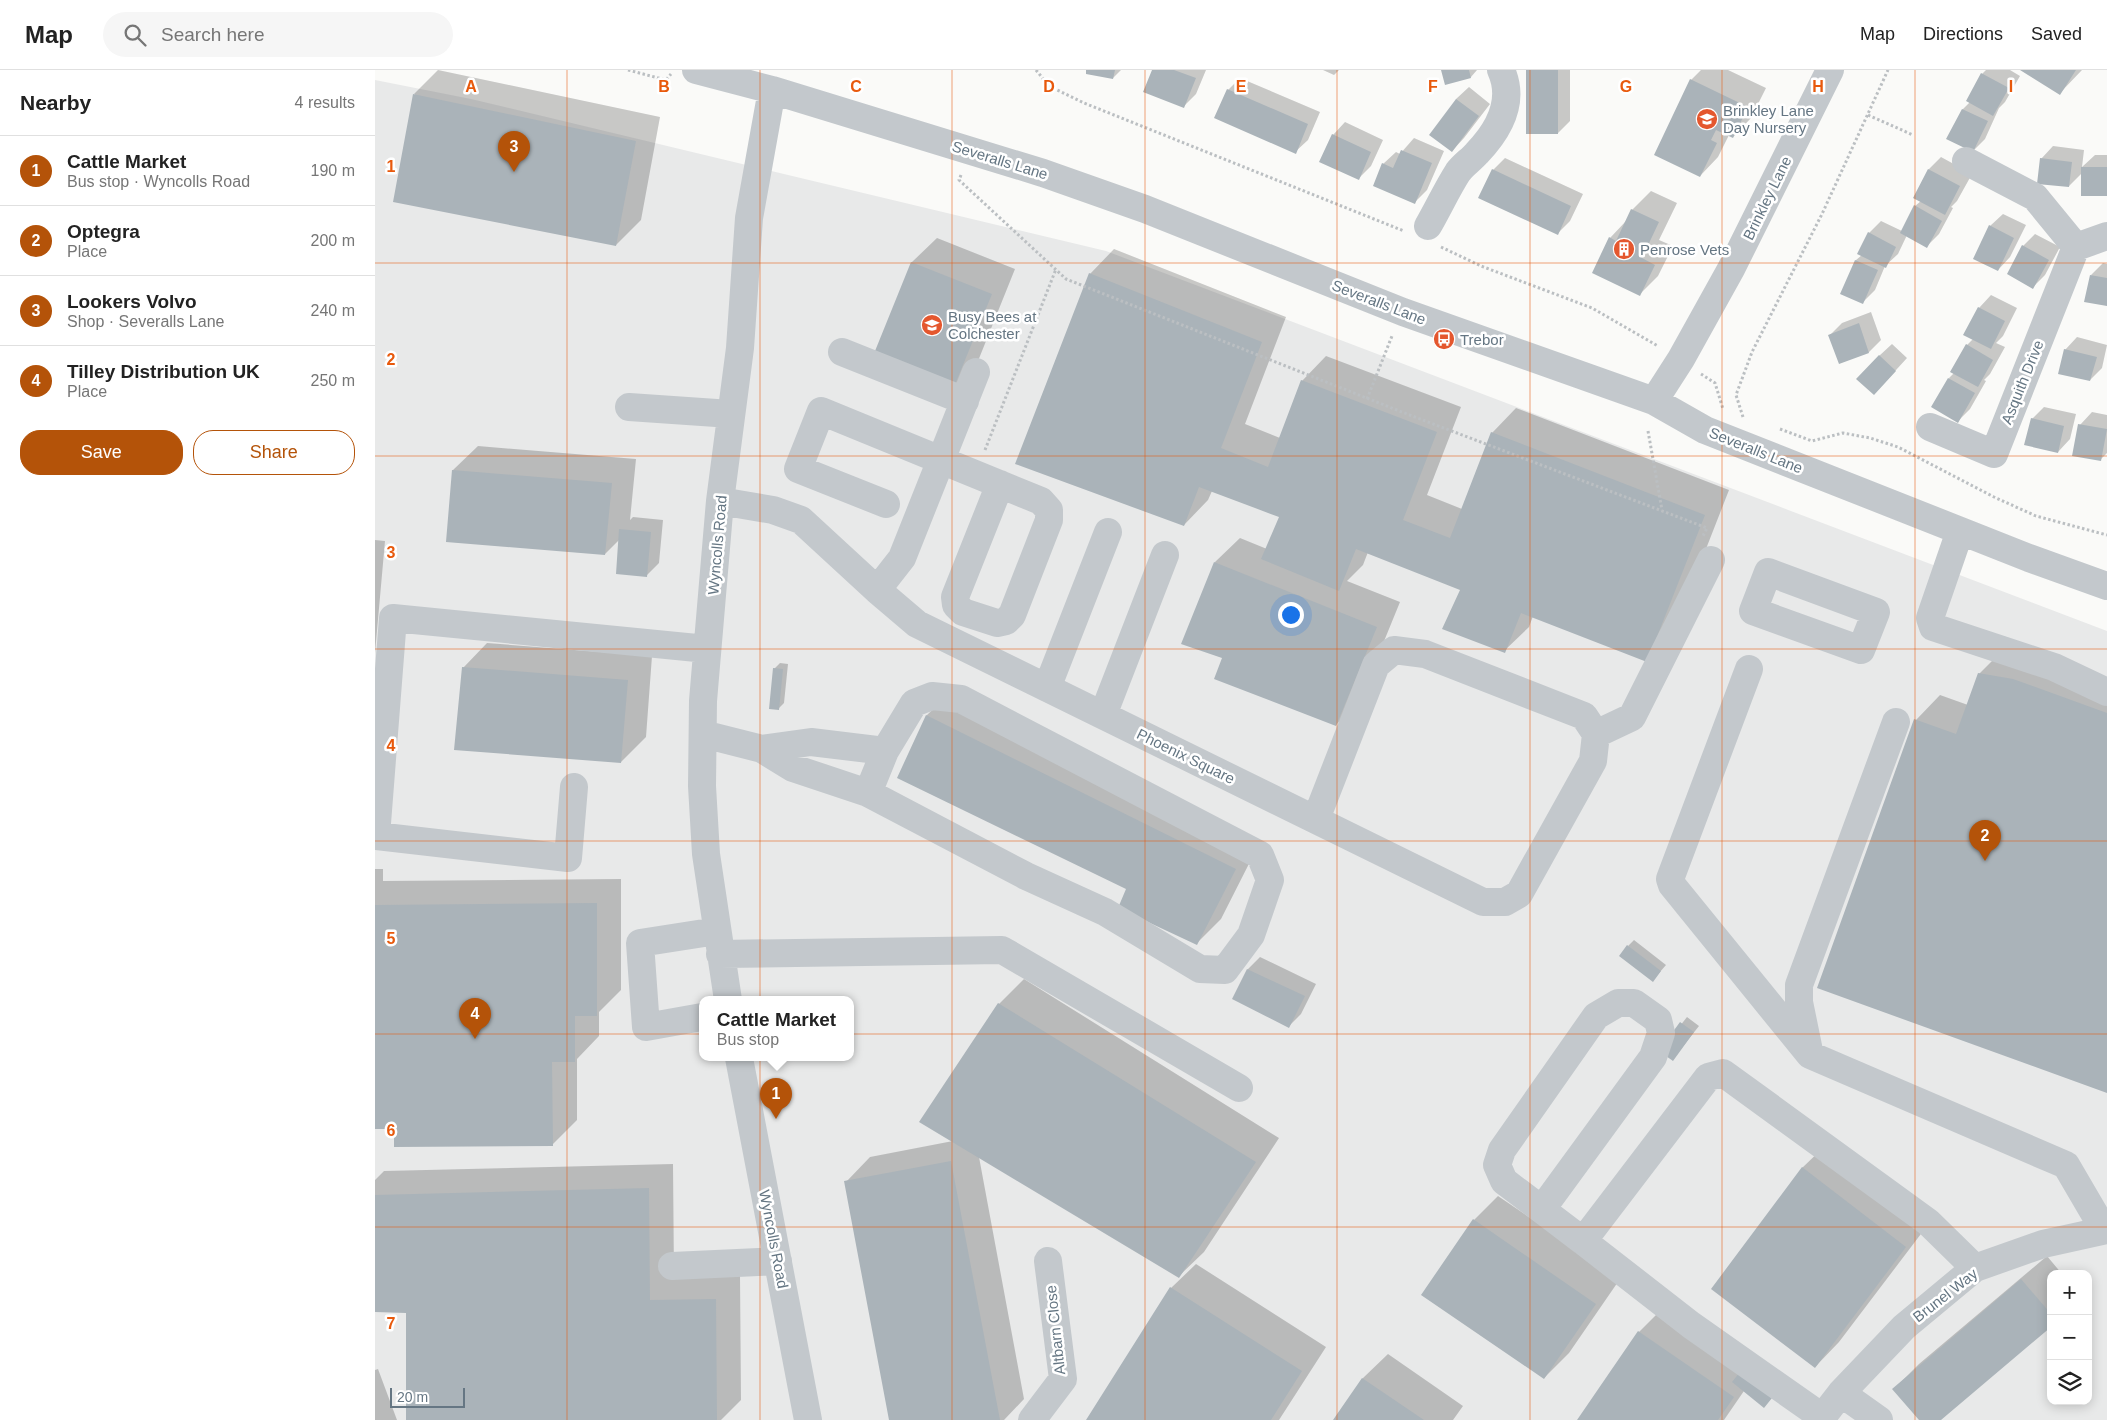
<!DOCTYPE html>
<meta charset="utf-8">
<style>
:root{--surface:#fff;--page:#f6f6f6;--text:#222;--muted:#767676;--line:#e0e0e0;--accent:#b45309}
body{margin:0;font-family:Helvetica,sans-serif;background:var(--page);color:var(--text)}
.controls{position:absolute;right:15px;bottom:15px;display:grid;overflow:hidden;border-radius:10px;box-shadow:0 2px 12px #0003}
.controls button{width:45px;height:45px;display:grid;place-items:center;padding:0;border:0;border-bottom:1px solid var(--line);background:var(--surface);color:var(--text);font:25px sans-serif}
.scale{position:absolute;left:15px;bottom:12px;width:75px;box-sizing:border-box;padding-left:5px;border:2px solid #657683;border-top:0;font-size:14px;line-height:18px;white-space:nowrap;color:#657683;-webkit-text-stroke:4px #fff;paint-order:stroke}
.you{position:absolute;left:915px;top:544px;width:18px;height:18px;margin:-12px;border:4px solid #fff;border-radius:50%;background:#1a73e8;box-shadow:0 0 0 8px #1a73e833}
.badge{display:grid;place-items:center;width:32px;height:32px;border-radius:50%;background:var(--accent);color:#fff;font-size:16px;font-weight:700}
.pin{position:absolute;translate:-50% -41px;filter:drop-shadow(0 1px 2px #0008)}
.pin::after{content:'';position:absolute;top:26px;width:18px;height:15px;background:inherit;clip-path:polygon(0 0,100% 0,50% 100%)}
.popup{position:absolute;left:324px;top:926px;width:155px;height:65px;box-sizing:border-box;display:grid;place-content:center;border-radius:10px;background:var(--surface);filter:drop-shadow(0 1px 4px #0005);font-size:16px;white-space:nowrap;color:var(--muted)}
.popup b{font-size:19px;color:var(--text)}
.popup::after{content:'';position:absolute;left:50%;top:100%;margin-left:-10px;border:10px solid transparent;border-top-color:var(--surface)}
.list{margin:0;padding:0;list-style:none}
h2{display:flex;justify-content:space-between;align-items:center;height:65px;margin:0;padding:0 20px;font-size:21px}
h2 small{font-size:16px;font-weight:400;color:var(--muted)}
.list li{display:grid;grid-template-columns:32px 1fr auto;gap:15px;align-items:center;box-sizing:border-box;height:70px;padding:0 20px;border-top:1px solid var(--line)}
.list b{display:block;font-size:19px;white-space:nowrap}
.list p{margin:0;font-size:16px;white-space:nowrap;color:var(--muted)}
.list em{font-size:16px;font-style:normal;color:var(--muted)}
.actions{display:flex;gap:10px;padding:15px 20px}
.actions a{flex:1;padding:11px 0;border:1px solid var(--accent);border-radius:20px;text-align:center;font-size:18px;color:var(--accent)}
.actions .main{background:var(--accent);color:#fff}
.icon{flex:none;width:28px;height:28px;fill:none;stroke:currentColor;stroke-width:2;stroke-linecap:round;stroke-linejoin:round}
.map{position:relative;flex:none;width:1732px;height:1350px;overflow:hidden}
header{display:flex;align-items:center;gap:30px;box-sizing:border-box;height:70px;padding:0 25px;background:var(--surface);border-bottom:1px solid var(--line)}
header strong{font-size:24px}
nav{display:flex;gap:28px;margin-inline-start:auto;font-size:18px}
.search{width:350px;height:45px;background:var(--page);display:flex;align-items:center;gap:12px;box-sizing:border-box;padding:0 18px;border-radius:28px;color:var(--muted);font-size:19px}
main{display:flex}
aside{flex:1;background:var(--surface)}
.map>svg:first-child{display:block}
.built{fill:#e8e9e9;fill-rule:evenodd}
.shadow{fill:#0003}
.building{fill:#aab3b9}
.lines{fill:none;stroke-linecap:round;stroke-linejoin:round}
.path{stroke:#bbbfc2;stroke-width:3;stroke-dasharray:2.5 2.5;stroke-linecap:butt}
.minor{stroke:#c3c8cc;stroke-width:28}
.grid{fill:none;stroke:#e8590c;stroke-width:1;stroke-opacity:0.55}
.labels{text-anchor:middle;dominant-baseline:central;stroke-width:5;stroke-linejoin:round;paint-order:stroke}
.poi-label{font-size:15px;fill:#657683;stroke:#fff;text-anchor:start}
.street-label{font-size:15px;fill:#657683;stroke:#fff}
.grid-label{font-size:16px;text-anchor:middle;font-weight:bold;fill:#e8590c;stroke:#fff;stroke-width:5;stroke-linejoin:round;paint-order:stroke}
</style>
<header>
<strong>Map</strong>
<div class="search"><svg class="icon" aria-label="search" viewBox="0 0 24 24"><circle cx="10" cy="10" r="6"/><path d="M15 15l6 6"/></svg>Search here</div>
<nav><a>Map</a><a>Directions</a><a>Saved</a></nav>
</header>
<main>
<aside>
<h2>Nearby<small>4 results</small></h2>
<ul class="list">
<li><span class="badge">1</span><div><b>Cattle Market</b><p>Bus stop · Wyncolls Road</p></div><em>190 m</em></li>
<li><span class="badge">2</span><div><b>Optegra</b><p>Place</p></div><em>200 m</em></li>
<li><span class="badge">3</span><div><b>Lookers Volvo</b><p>Shop · Severalls Lane</p></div><em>240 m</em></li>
<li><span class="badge">4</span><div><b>Tilley Distribution UK</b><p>Place</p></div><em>250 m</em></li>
</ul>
<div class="actions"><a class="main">Save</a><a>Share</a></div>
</aside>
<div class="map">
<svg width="1732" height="1350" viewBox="0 0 1732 1350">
<rect width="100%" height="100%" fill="#fafaf8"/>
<path class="built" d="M0,10l96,19 635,152 1001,380v789h-1732zM327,930h148v58h-148zM1676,1204h37v127h-37z"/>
<path class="shadow" d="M63,0l222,47 -19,103 -25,25 -202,-151z
M713,0h33l-8,8z
M778,0h53l-10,24 -12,12z
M948,0h16l-5,5z
M1067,0h35l-6,7z
M1152,0h43v51l-12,12z
M1326,0h27l38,18 -15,30 -18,19 -4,-2 -11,22 -18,19 -9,-96z
M1611,0h24l10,6 -15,26 -6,6 -14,31 -12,12 -25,-13 15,-29 7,-7 12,-28z
M1648,0h59l-22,23z
M865,8l80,34 -12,28 -13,12 -67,-62z
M1094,17l21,17 -26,34 -12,13 4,-52z
M970,52l38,18 -12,26 -13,13 -25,-44z
M1039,68l30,13 -17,39 -12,12 -32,-38 13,-12 4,2z
M1678,76l31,4 -2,17 13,-12h12v39l-25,-21 -13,13 -28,-27z
M1566,87l31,17 -15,27 -6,6 2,1 -14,26 -12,12 -20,-11 -9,19 -13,12 -10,24 -12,12 -21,-9 14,-33 6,-5 7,-22 12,-12 21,10 13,-25 6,-5 -7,-4 15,-28z
M1130,88l78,36 -13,27 -12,12 -65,-63z
M1276,121l26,12 -18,37 14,6 -15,30 -18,18 -30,-56 16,-17 6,-11z
M1628,144l23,11 -16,32 -12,13 -8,-44z
M1660,164l25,13 -15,28 -12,12 -10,-41z
M562,168l78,31 -37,92 -24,25 -79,-30 37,-94z
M739,179l172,68 -41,107 35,14 22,-57 24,-25 135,51 -34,88 35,14 30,-76 24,-25 213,82 -57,146 -25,25 -114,-45 -4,11 -25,24 -42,-62 -94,-37 -5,13 -16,16 53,21 -40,98 -24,25 -112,-68 -9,-95 25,-24 27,11 14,-32 -69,-26 -4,9 -24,25 -94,-251z
M1728,193l4,1v41l-16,-30z
M1616,225l26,13 -14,28 -7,7 9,4 -15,27 -6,6 2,1 -16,28 -12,12 -9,-43 5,-5 13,-28 6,-6 6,-31z
M1496,242l10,28 -12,12 -29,11 -10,-28 12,-12z
M1702,267l30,8 -5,23 -12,12 -25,-30z
M1517,274l15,14 -21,23 -7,-25z
M1669,337l32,7 -6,25 -12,13 -26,-33z
M1717,342l15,3v38l-7,7 -20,-35z
M103,376l158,13 -6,61 3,-3 30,3 -4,43 -12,12 -27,-36 -15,15 -158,-13 6,-71z
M0,470l10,1 -10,112z
M112,573l165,13 -6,81 -25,25 -158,-94z
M1629,579l103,31v412l-191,-372 24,-25 28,10 11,-31z
M405,593l8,1 -4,39 -6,6 -4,-40z
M577,621l307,153 -38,75 -24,24 -69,-54 -229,-112 28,-62z
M0,799h8v12l238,-2v111l-22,22v24l-22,23v61l-25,25 -156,-18 -21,1z
M1259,870l32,25 -13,15 -25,-34z
M885,887l56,27 -15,30 -12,12 -55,-27 14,-30z
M649,909l255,159 -75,114 -25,24 -200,-119 45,242 -20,21h-113l-45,-238 24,-25 83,-16 46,-137z
M1312,947l12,9 -26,33 -12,-9z
M1452,1074l103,78 -91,120 -24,25 -13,-199z
M298,1094l1,112 66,-1 1,125 -20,20h-313l-1,-108 -32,-1v-131l9,-9z
M1123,1126l122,83 -51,74 -25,25 -70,-158z
M1672,1186l15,18h-11v51l-111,95h-19l-27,-31 25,-25z
M821,1194l130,83 -47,73h-192l84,-132z
M1288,1238l94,64 -33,48h-145l60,-88z
M1013,1284l75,52 -10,14h-119l29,-42z
M3,1299l19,51h-22v-50z"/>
<path class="building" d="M711,0h29l-2,9 -27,-5z
M777,0h22l22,8 -12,30 -41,-16z
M1066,0h28l2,8 -26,7z
M1151,0h32v64h-32z
M1645,0h56l-16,25z
M1606,3l28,15 -16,28 -27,-15z
M1315,9l58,28 -15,31 -17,-8 -5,10 6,3 -17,34 -46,-22z
M852,19l81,35 -12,30 -82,-36z
M38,24l223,47 -20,105 -223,-44z
M1081,29l23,17 -27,36 -23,-17z
M1587,39l26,12 -15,31 -27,-13z
M957,64l39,18 -12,28 -40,-18z
M1026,80l31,13 -17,41 -42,-18 9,-23 11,5z
M1665,88l32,4 -3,25 -32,-3z
M1706,97h26v29h-26z
M1117,99l79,37 -13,29 -80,-37z
M1553,99l32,17 -15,29 -32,-17z
M1539,135l28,16 -15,27 -27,-15z
M1256,139l28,13 -17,36 13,7 -15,31 -48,-23 17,-36 7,4z
M1614,155l25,13 -16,33 -25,-12z
M1493,162l28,15 -10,21 -29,-14z
M1647,175l27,15 -16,29 -26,-15z
M1480,190l23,10 -15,34 -23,-10z
M536,192l81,32 -38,93 -81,-31z
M714,203l173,69 -41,106 47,19 33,-87 136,52 -34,88 47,18 41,-106 214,83 -58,147 -126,-49 -16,40 -63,-24 18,-39 -104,-41 -17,42 -78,-32 18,-42 -80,-30 -15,39 -169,-62z
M1715,205l17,3v28l-23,-4z
M1603,237l27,14 -14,28 -28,-14z
M1484,253l10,30 -30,11 -11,-29z
M1591,274l27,16 -15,27 -28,-15z
M1689,279l33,8 -7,24 -32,-7z
M1504,285l17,16 -22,24 -18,-16z
M1573,308l27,15 -17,30 -27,-16z
M1656,348l33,8 -6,27 -34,-8z
M1703,354l29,5 -6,32 -29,-5z
M77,400l160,13 -7,72 -159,-13z
M244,459l32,3 -4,45 -31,-3z
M839,492l163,65 -41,99 -122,-47 8,-21 -41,-14z
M87,597l166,13 -7,83 -167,-13z
M398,598l10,1 -4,41 -10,-1z
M1603,603l35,6 94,34v380l-290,-105 97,-269 42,15z
M551,645l310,154 -39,76 -79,-37 8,-19 -229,-111z
M222,833v113h-22v46h-23l1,84 -159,1v-18h-19v-224z
M1252,875l34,26 -8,11 -34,-26z
M872,899l58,27 -16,32 -57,-29z
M623,933l258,159 -77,116 -260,-156z
M1305,952l14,10 -21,29 -14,-10z
M576,1091l49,259h-111l-45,-239z
M1427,1097l104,80 -91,121 -104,-79z
M274,1118l1,112 66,-1 1,121h-311v-107l-31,-1v-117z
M1098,1149l123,85 -52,75 -123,-84z
M1646,1209l30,35v13l-110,93h-22l-27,-31z
M795,1217l132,84 -31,49h-185z
M1263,1261l96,66 -16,23h-141z
M1365,1302l32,26 -8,10 -32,-26z
M987,1308l62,42h-91z"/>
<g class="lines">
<path class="path" d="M253,0l38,10 5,-6
M661,0l13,16 35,17 320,128
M1493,45l45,20
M586,105l-2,5 107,99 341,135 300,114 -4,8
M1066,177l40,19 111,42 66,38
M1326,304l14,9 8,26
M992,329l25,-63
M1368,347l-7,-22 16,-43 70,-138 66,-144
M1405,359l32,12 31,-8 27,5 28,9 96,50 42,19 71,19
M1273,361l14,79
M610,380l71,-181"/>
<path class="minor" d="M321,0l76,20 271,83 102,36 258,103 251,89 51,29 324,128 78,28
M1591,91l69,36 41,50
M1053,156c10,-17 19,-37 30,-54 5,-7 13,-12 19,-19 22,-23 38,-52 24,-83
M467,282l123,49
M1279,331l27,-42 50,-90 99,-199
M254,337l102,7
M1555,357l64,27 82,-207 31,-11
M345,431l53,9 28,10 76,70 40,34 566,278h22l14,-8 74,-133 3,-27 -12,-18 -159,-62 -31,-4 -18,15 -60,154
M511,434l-88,-35 23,-58 220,90 8,9v10l-37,95 -6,6 -9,2 -34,-11 -7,-7 -1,-8 45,-113
M1585,461l-30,87 3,9 121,40 53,25
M1393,502l108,40 -15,38 -108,-39z
M502,520l25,-32 74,-186
M1374,599l-79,210 2,6 138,170 256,110 38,65
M672,618l61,-156
M728,645l62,-160
M328,664l59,15 31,19 75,25 158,83 79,36 95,57 25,1 26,-35 19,-55 -10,-25 -299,-156 -29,-3 -18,7 -29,48 -74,-9 -49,7
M1221,664l36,-17 79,-157
M199,717l-6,71 -192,-22 17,-218 314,31
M493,723l17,-42
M345,884l282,-4 237,138
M353,930l-22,-146 -4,-68 1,-85 17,-200 20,-153 9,-130 23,-128
M327,947l-56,10 -6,-84 77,-12
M1434,981l-10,-49v-17l97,-263
M364,988l69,362
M1167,1139l111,-152 8,-24 -3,-13 -24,-17h-16l-22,13 -94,134 -5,15 7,16 79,60
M297,1196l106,-5
M1466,1323l38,27
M1447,1347l-131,-92 -108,-84 125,-164 15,-4 205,149 47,46
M657,1350l31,-41 -15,-118
M1445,1350l21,-27 63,-66 71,-59 68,-24 64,-14"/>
</g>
<path class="grid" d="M192,0v1350M385,0v1350M577,0v1350M770,0v1350M962,0v1350M1155,0v1350M1347,0v1350M1540,0v1350M0,193h1732M0,386h1732M0,579h1732M0,771h1732M0,964h1732M0,1157h1732"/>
<defs>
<g id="school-disc" transform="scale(1.125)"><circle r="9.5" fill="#e4572e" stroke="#fff"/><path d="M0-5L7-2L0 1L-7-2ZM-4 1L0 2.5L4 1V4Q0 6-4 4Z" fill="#fff"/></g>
<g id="building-disc" transform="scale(1.125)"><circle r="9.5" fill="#e4572e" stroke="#fff"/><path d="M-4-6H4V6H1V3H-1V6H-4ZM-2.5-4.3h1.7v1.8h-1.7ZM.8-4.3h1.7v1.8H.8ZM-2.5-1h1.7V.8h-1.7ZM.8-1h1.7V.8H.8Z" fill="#fff"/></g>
<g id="bus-disc" transform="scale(1.125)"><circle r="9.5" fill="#e4572e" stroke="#fff"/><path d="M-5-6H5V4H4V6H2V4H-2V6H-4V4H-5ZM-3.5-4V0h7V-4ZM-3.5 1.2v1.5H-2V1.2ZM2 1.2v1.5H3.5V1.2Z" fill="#fff"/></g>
</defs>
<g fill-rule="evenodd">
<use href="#school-disc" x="1332" y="49"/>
<use href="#building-disc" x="1249" y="179"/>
<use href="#school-disc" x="557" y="255"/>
<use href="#bus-disc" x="1069" y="269"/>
</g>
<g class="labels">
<g class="poi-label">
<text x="1348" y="40">Brinkley Lane<tspan x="1348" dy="17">Day Nursery</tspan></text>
<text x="1265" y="179">Penrose Vets</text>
<text x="573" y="246">Busy Bees at<tspan x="573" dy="17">Colchester</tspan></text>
<text x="1085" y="269">Trebor</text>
</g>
<g class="street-label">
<text transform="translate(625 90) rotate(17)">Severalls Lane</text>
<text transform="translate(1392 128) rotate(-64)">Brinkley Lane</text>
<text transform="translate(1004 232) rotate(21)">Severalls Lane</text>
<text transform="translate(1647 312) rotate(-68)">Asquith Drive</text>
<text transform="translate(1381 380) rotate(22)">Severalls Lane</text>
<text transform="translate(342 475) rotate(-85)">Wyncolls Road</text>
<text transform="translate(811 686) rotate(26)">Phoenix Square</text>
<text transform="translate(399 1169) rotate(79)">Wyncolls Road</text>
<text transform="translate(1570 1225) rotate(-38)">Brunel Way</text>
<text transform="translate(680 1260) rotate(-96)">Altbarn Close</text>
</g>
</g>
<g class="grid-label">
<text x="96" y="22">A</text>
<text x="289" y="22">B</text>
<text x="481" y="22">C</text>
<text x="674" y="22">D</text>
<text x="866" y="22">E</text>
<text x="1058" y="22">F</text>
<text x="1251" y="22">G</text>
<text x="1443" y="22">H</text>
<text x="1636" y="22">I</text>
<text x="16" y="102">1</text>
<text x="16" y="295">2</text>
<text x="16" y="488">3</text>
<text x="16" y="681">4</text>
<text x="16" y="874">5</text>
<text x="16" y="1066">6</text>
<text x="16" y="1259">7</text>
</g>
</svg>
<div class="controls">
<button>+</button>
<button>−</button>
<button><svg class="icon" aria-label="layers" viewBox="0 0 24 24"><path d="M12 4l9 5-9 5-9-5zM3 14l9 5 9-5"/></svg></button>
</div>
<div class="scale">20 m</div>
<div class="you"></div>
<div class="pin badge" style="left:401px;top:1049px">1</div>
<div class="popup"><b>Cattle Market</b>Bus stop</div>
<div class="pin badge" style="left:1610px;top:791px">2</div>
<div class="pin badge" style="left:139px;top:102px">3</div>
<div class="pin badge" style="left:100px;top:969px">4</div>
</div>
</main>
